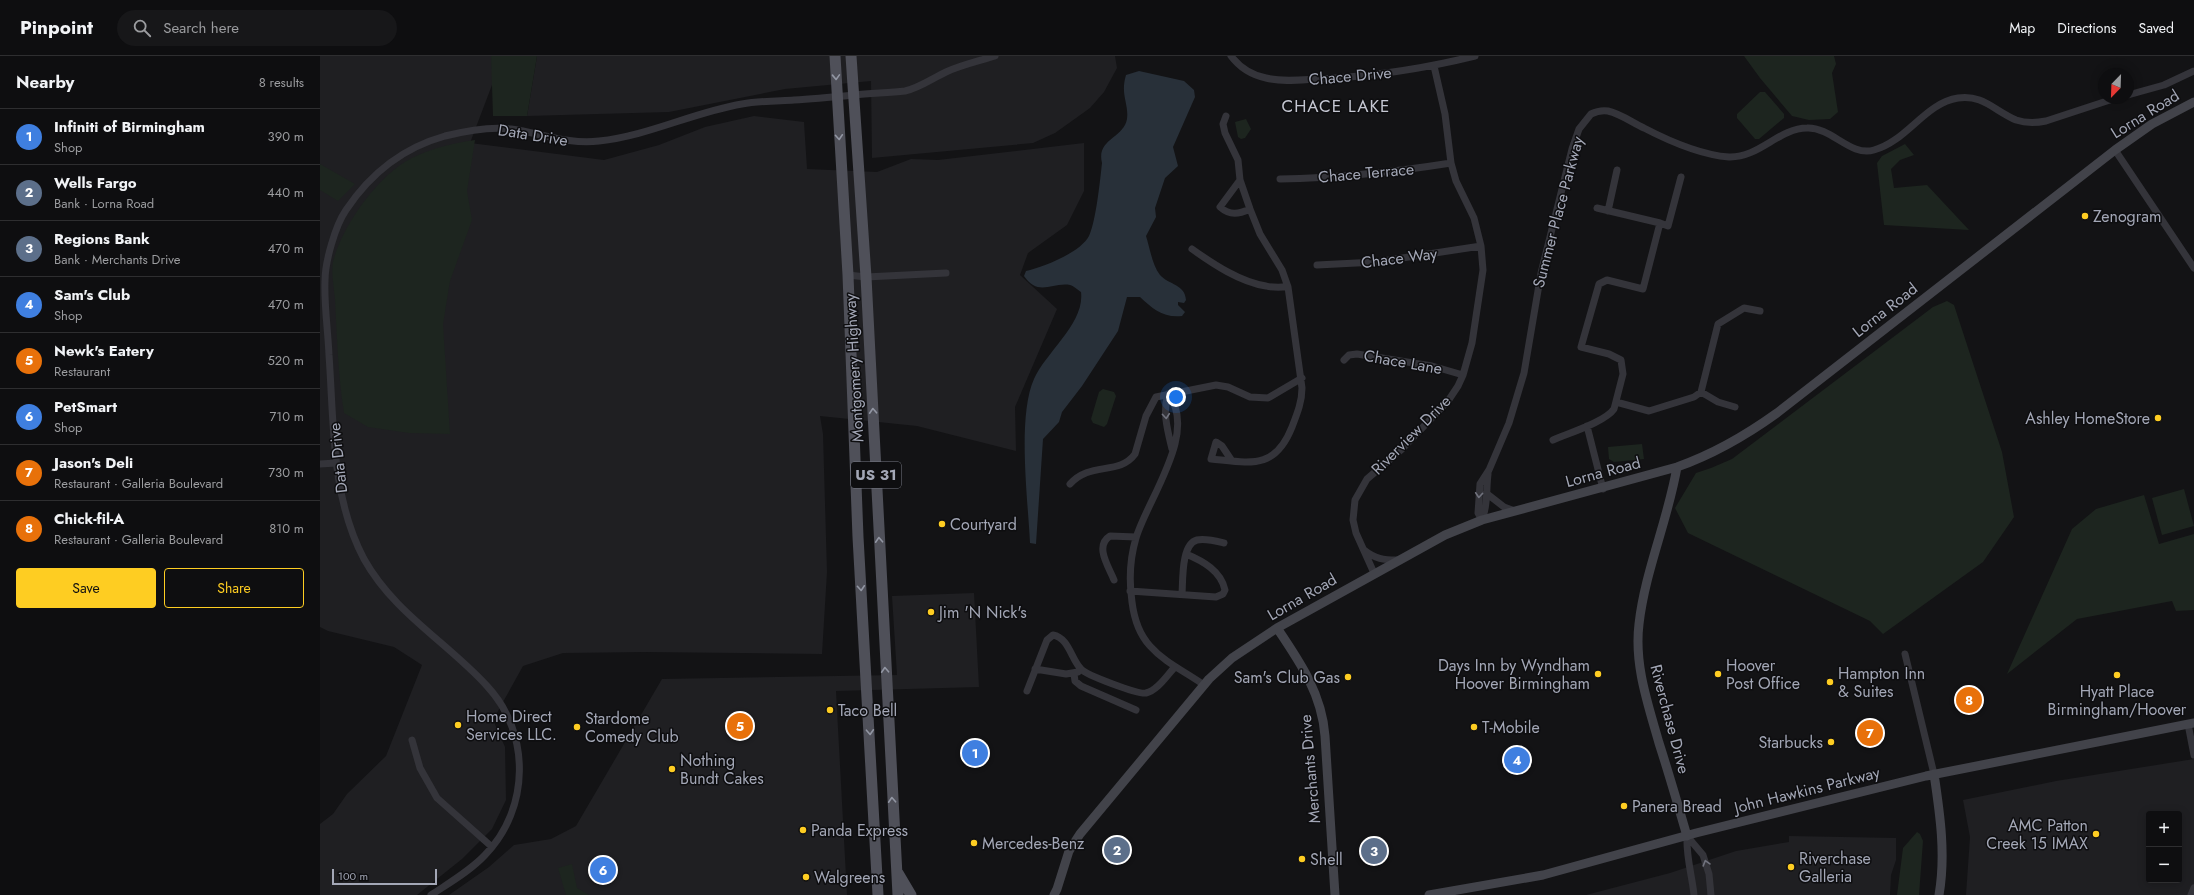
<!DOCTYPE html>
<meta charset="utf-8">
<style>
:root{--surface:#0e0e10;--page:#171719;--text:#f1f3f6;--muted:#9b9c9f;--line:#2e2e30;--accent:#fecd22}
body{margin:0;font-family:Jost,sans-serif;background:var(--page);color:var(--text)}
.controls{position:absolute;right:12px;bottom:12px;display:grid;overflow:hidden;border-radius:4px;box-shadow:0 2px 10px #0003}
.controls button{width:36px;height:36px;display:grid;place-items:center;padding:0;border:0;border-bottom:1px solid var(--line);background:var(--surface);color:var(--text);font:20px sans-serif}
.compass{position:absolute;left:1778px;top:12px;width:36px;height:36px;border-radius:50%;background:var(--surface);box-shadow:0 2px 10px #0003;rotate:203deg}
.scale{position:absolute;left:12px;bottom:10px;width:105px;box-sizing:border-box;padding-left:4px;border:2px solid #a3a7b6;border-top:0;font-size:11px;line-height:14px;white-space:nowrap;color:#a3a7b6;-webkit-text-stroke:3px #0e0e10;paint-order:stroke}
.you{position:absolute;left:856px;top:341px;width:14px;height:14px;margin:-10px;border:3px solid #fff;border-radius:50%;background:#1a73e8;box-shadow:0 0 0 6px #1a73e833}
.badge{display:grid;place-items:center;width:26px;height:26px;border-radius:50%;background:var(--accent);color:#fff;font-size:13px;font-weight:700}
.pin{position:absolute;translate:-50% -50%;border:2px solid #fff;box-shadow:0 1px 4px #0006}
.list{margin:0;padding:0;list-style:none}
h2{display:flex;justify-content:space-between;align-items:center;height:52px;margin:0;padding:0 16px;font-size:17px}
h2 small{font-size:13px;font-weight:400;color:var(--muted)}
.list li{display:grid;grid-template-columns:26px 1fr auto;gap:12px;align-items:center;box-sizing:border-box;height:56px;padding:0 16px;border-top:1px solid var(--line)}
.list b{display:block;font-size:15px;white-space:nowrap}
.list p{margin:0;font-size:13px;white-space:nowrap;color:var(--muted)}
.list em{font-size:13px;font-style:normal;color:var(--muted)}
.actions{display:flex;gap:8px;padding:12px 16px}
.actions a{flex:1;padding:9px 0;border:1px solid var(--accent);border-radius:4px;text-align:center;font-size:14px;color:var(--accent)}
.actions .main{background:var(--accent);color:#111}
.icon{flex:none;width:22px;height:22px;fill:none;stroke:currentColor;stroke-width:2;stroke-linecap:round;stroke-linejoin:round}
.map{position:relative;flex:none;width:1874px;height:839px;overflow:hidden}
header{display:flex;align-items:center;gap:24px;box-sizing:border-box;height:56px;padding:0 20px;background:var(--surface);border-bottom:1px solid var(--line)}
header strong{font-size:19px}
nav{display:flex;gap:22px;margin-inline-start:auto;font-size:14px}
.search{width:280px;height:36px;background:var(--page);display:flex;align-items:center;gap:10px;box-sizing:border-box;padding:0 14px;border-radius:22px;color:var(--muted);font-size:15px}
main{display:flex}
aside{flex:1;background:var(--surface)}
.map>svg:first-child{display:block}
.built{fill:#1f1f22;fill-rule:evenodd}
.green{fill:#1d251f}
.water{fill:#283039}
.lines{fill:none;stroke-linecap:round;stroke-linejoin:round}
.street{stroke:#34343a;stroke-width:7}
.secondary{stroke:#42434a;stroke-width:9}
.primary{stroke:#4f5059;stroke-width:11}
.oneway{stroke:#9296a3}
.oneway2{stroke:#71737e}
.poi-dot{fill:#fecd22;stroke:#0e0e10;stroke-width:1.5}
.labels{text-anchor:middle;dominant-baseline:central;stroke-width:3;stroke-linejoin:round;paint-order:stroke}
.shield{fill:#0e0e10;stroke:#767984;stroke-width:1}
.shield-label{font-size:15px;font-weight:bold;fill:#a3a7b6}
.street-label{font-size:16px;fill:#a3a7b6;stroke:#0e0e10}
.poi-label{font-size:16px;fill:#a3a7b6;stroke:#0e0e10;text-anchor:start}
.neighbourhood-label{font-size:17px;letter-spacing:1px;fill:#c5c7d2;stroke:#0e0e10}
</style>
<header>
<strong>Pinpoint</strong>
<div class="search"><svg class="icon" aria-label="search" viewBox="0 0 24 24"><circle cx="10" cy="10" r="6"/><path d="M15 15l6 6"/></svg>Search here</div>
<nav><a>Map</a><a>Directions</a><a>Saved</a></nav>
</header>
<main>
<aside>
<h2>Nearby<small>8 results</small></h2>
<ul class="list">
<li><span class="badge" style="background:#3f7fe0">1</span><div><b>Infiniti of Birmingham</b><p>Shop</p></div><em>390 m</em></li>
<li><span class="badge" style="background:#5c6f8a">2</span><div><b>Wells Fargo</b><p>Bank · Lorna Road</p></div><em>440 m</em></li>
<li><span class="badge" style="background:#5c6f8a">3</span><div><b>Regions Bank</b><p>Bank · Merchants Drive</p></div><em>470 m</em></li>
<li><span class="badge" style="background:#3f7fe0">4</span><div><b>Sam's Club</b><p>Shop</p></div><em>470 m</em></li>
<li><span class="badge" style="background:#e8710a">5</span><div><b>Newk's Eatery</b><p>Restaurant</p></div><em>520 m</em></li>
<li><span class="badge" style="background:#3f7fe0">6</span><div><b>PetSmart</b><p>Shop</p></div><em>710 m</em></li>
<li><span class="badge" style="background:#e8710a">7</span><div><b>Jason's Deli</b><p>Restaurant · Galleria Boulevard</p></div><em>730 m</em></li>
<li><span class="badge" style="background:#e8710a">8</span><div><b>Chick-fil-A</b><p>Restaurant · Galleria Boulevard</p></div><em>810 m</em></li>
</ul>
<div class="actions"><a class="main">Save</a><a>Share</a></div>
</aside>
<div class="map">
<svg width="1874" height="839" viewBox="0 0 1874 839">
<rect width="100%" height="100%" fill="#131315"/>
<path class="built" d="M0,0h183l-33,87 134,17 55,-15 46,-18 49,-11 50,6 3,47 70,3 34,-13 27,1 146,-17v48l-17,34 -39,28 -8,22 37,34 -42,98 1,44 -99,-25 -97,-10 3,18 4,138 -5,82 -177,-2 -82,1 -40,13 -30,54 12,27 1,53 -14,29 -30,30 -45,36h-97v-71l13,-10 14,-20 39,-38 36,-91 -28,-18 -66,-16 -8,-4z
M217,0h578l2,12 -13,24 -14,16 -35,25 -22,10 -161,15 -1,-77 -86,8 -116,23 -142,4z
M654,537l5,94 -143,4 11,204h-398l40,-28 25,-22 37,-6 25,-13 86,-147 235,-4 -5,-79z
M1874,703v136h-228l4,-58 -7,-37 93,-19zM1829,758h30v66h-30z
M1469,780l107,2v22l-5,15 -1,20h-304l84,-22 66,-22 53,-9z"/>
<path class="green" d="M171,0h46l-10,60h-34z
M1424,0h90l2,8 -4,9 6,39 -8,7 -21,1 -17,-4 -32,-38z
M1440,36h5l19,22v4l-25,21h-4l-18,-21v-4z
M926,63l5,10 -6,9 -4,1 -3,-2 -3,-15z
M155,84l-8,51 5,29 -22,61 -7,43 7,110 -41,-1 -41,-6 -24,-14c-6,-38 -7,-76 -9,-114 -1,-11 -4,-26 -2,-37 9,-36 45,-87 79,-104 20,-10 41,-15 63,-18z
M1585,88l9,11 -14,5 -9,9 3,19 33,-3 42,45 -85,-5 -7,-62 5,-7z
M0,108l35,20 -17,17 -18,-11z
M1627,245l7,4 48,147 12,65 -31,45 -100,72 -13,-13 -182,-88 -13,-25 21,-35 15,-5 21,-9 201,-152z
M783,333l11,3 2,4 -9,28 -3,3 -11,-4 -2,-4 8,-27z
M1322,388l2,15 -30,3 -5,-3 -1,-12z
M1864,433l10,37 -32,9 -10,-37z
M1824,439l15,49 35,-10v76l-18,1 -4,-10 -95,18 -70,55 65,-145 24,-20z
M1597,776l3,2 3,7 -4,54h-22l6,-47z
M252,808l5,24 12,7h-23l-8,-27z"/>
<path class="water" d="M819,15l45,10 10,9 1,7 -22,50 5,19 -13,12 -10,30 1,9 -10,19c4,12 6,29 14,39 9,10 25,9 26,25l-2,3 -6,-1v3l7,7 -3,4c-19,2 -29,-7 -42,-19h-13l-9,34 -36,55 -20,26 -3,10 -16,17 -7,105 -6,-1c-2,-43 -13,-126 4,-164 12,-27 51,-56 47,-87 -3,-2 -7,-6 -11,-7 -18,-3 -32,12 -46,-9l2,-5c17,-4 54,-18 63,-35 7,-15 11,-55 13,-73 -6,-24 22,-25 25,-44 2,-16 -7,-24 -1,-44z"/>
<g class="lines">
<path class="street" d="M911,0c9,12 20,19 35,22 15,4 33,2 49,1 55,-2 107,-10 160,-23
M1808,39l36,-10 30,-14
M906,60l-3,8 2,9 13,27 2,20 10,29 10,25 22,36 6,17 14,101c0,14 -5,26 -10,39 -17,43 -41,36 -81,32l5,-17 6,4 10,15
M1795,94l79,118
M960,123c58,-1 114,-7 171,-16
M920,124l-20,27c10,9 19,7 30,2
M1288,155l9,-41
M1340,167l8,3 13,-49
M872,193c21,15 48,33 74,37 7,2 15,1 22,1
M997,209l59,-3 105,-16
M528,219l18,2 80,-4
M1024,304l5,-5 8,-1 75,12 31,9
M1381,336l17,-68 26,-16 16,3
M1296,346l33,9 45,-14 7,-5 17,10 17,5
M1267,370l16,63
M1233,384c16,-7 52,-18 61,-31l9,-35 -2,-14 -12,-6 -28,-7 18,-63 8,-4 36,9 17,-66 -63,-15
M852,393c-4,-17 -10,-37 -4,-55 31,38 -21,106 -32,144 -6,20 -7,43 -4,64 2,16 7,32 18,44 15,17 36,26 54,39
M0,408l16,-1
M750,428c20,-23 49,-8 65,-30l11,-38 10,-19 60,-12 12,2 22,10 18,1 34,-20
M1166,437l18,14 11,4
M1162,464l-4,-7 2,-29 9,-14 20,-47 15,-50 17,-100 31,-124 7,-20 12,-15c6,-3 11,-4 17,-3 13,3 25,12 36,17 25,13 57,27 85,29 30,1 50,-29 78,-29 25,-1 43,29 67,22 33,-9 51,-47 84,-52 24,-4 37,13 58,22 9,3 20,3 30,1l70,-23
M1162,464c6,-14 4,-30 6,-46
M1044,494c11,9 20,10 33,10
M1054,517l-18,-40 -3,-13 2,-20 12,-21 35,-30 46,-48 10,-15 5,-11 9,-32 11,-73 -2,-24 -7,-28 -18,-37 -5,-18 -6,-49 -11,-48
M794,524c-5,-13 -20,-34 -4,-44l26,1
M810,535l86,6 7,-3 2,-4c-4,-19 -22,-29 -39,-36
M862,538c1,-13 -1,-50 15,-54 8,-2 19,1 27,3
M1585,598l29,120
M715,613l31,5 12,-2
M754,618l1,7 6,5 55,24
M707,635l20,-51 6,-5c16,3 18,24 28,34 5,6 58,26 65,24 12,-3 21,-18 29,-26
M1868,668l6,31
M92,684l8,28 17,30 55,49
M1367,780l16,19 6,19 2,21
M1367,780c-1,21 5,39 7,59
M111,839c18,-12 39,-24 54,-40 45,-46 46,-122 2,-169 -40,-44 -93,-73 -123,-127 -33,-62 -30,-135 -35,-204 -1,-24 -5,-50 -4,-74 0,-19 10,-55 21,-71 24,-36 56,-62 99,-74 20,-5 44,-10 66,-7 29,4 58,16 88,12 49,-5 95,-29 143,-37 17,-3 35,-3 52,-4 20,-1 40,-3 60,-5 17,-2 34,-2 51,-4 14,-3 28,-13 41,-19 15,-7 33,-11 49,-16
M1871,839l3,-7"/>
<path class="secondary" d="M1357,411c-9,53 -32,104 -38,157 -5,41 9,80 20,119 10,31 19,62 28,93
M957,572c23,34 45,66 48,108l10,159
M1614,718c6,40 12,81 5,121
M734,839l3,-6 12,-38 11,-17 129,-155 23,-21 45,-30 168,-93 37,-15 195,-53c37,-13 68,-31 100,-54l338,-263 37,-26 42,-22
M1109,839l114,-20 153,-42 230,-57 268,-53"/>
<path class="primary" d="M515,0l13,219 10,262 20,358
M531,0l15,221 32,618
M578,817l13,22"/>
</g>
<defs><path id="oneway-chevron" d="M-2-3.5L2.5 0L-2 3.5" fill="none" stroke-width="1.6" stroke-linecap="round" stroke-linejoin="round"/></defs>
<g class="oneway">
<use href="#oneway-chevron" transform="translate(516 21) rotate(88)"/>
<use href="#oneway-chevron" transform="translate(519 81) rotate(86)"/>
<use href="#oneway-chevron" transform="translate(553 355) rotate(-93)"/>
<use href="#oneway-chevron" transform="translate(559 484) rotate(-93)"/>
<use href="#oneway-chevron" transform="translate(541 532) rotate(86)"/>
<use href="#oneway-chevron" transform="translate(565 614) rotate(-93)"/>
<use href="#oneway-chevron" transform="translate(550 676) rotate(87)"/>
<use href="#oneway-chevron" transform="translate(572 744) rotate(-93)"/>
</g>
<g class="oneway2">
<use href="#oneway-chevron" transform="translate(846 360) rotate(85)"/>
<use href="#oneway-chevron" transform="translate(1159 439) rotate(94)"/>
<use href="#oneway-chevron" transform="translate(1386 807) rotate(-106)"/>
</g>
<g class="poi-dot">
<circle cx="1765" cy="160" r="4"/>
<circle cx="1838" cy="362" r="4"/>
<circle cx="622" cy="468" r="4"/>
<circle cx="611" cy="556" r="4"/>
<circle cx="1278" cy="618" r="4"/>
<circle cx="1398" cy="618" r="4"/>
<circle cx="1797" cy="619" r="4"/>
<circle cx="1028" cy="621" r="4"/>
<circle cx="1510" cy="626" r="4"/>
<circle cx="510" cy="654" r="4"/>
<circle cx="138" cy="669" r="4"/>
<circle cx="257" cy="671" r="4"/>
<circle cx="1154" cy="671" r="4"/>
<circle cx="1511" cy="686" r="4"/>
<circle cx="352" cy="713" r="4"/>
<circle cx="1304" cy="750" r="4"/>
<circle cx="483" cy="774" r="4"/>
<circle cx="1776" cy="778" r="4"/>
<circle cx="654" cy="787" r="4"/>
<circle cx="982" cy="803" r="4"/>
<circle cx="1471" cy="811" r="4"/>
<circle cx="486" cy="821" r="4"/>
</g>
<g class="labels">
<rect class="shield" x="531" y="406" width="50" height="26" rx="3"/>
<g class="shield-label">
<text x="556" y="419">US 31</text>
</g>
<g class="street-label">
<text transform="translate(1030 20) rotate(-5)">Chace Drive</text>
<text transform="translate(1825 58) rotate(-32)">Lorna Road</text>
<text transform="translate(213 79) rotate(9)">Data Drive</text>
<text transform="translate(1046 117) rotate(-5)">Chace Terrace</text>
<text transform="translate(1238 156) rotate(-75)">Summer Place Parkway</text>
<text transform="translate(1079 202) rotate(-7)">Chace Way</text>
<text transform="translate(1565 254) rotate(-38)">Lorna Road</text>
<text transform="translate(1083 306) rotate(10)">Chace Lane</text>
<text transform="translate(534 312) rotate(-93)">Montgomery Highway</text>
<text transform="translate(1091 379) rotate(-45)">Riverview Drive</text>
<text transform="translate(18 402) rotate(-96)">Data Drive</text>
<text transform="translate(1283 416) rotate(-15)">Lorna Road</text>
<text transform="translate(982 541) rotate(-30)">Lorna Road</text>
<text transform="translate(1350 663) rotate(75)">Riverchase Drive</text>
<text transform="translate(990 713) rotate(-95)">Merchants Drive</text>
<text transform="translate(1487 734) rotate(-14)">John Hawkins Parkway</text>
</g>
<g class="poi-label">
<text x="1773" y="160">Zenogram</text>
<text x="1830" y="362" text-anchor="end">Ashley HomeStore</text>
<text x="630" y="468">Courtyard</text>
<text x="619" y="556">Jim 'N Nick's</text>
<text x="1270" y="609" text-anchor="end">Days Inn by Wyndham<tspan x="1270" dy="18">Hoover Birmingham</tspan></text>
<text x="1406" y="609">Hoover<tspan x="1406" dy="18">Post Office</tspan></text>
<text x="1518" y="617">Hampton Inn<tspan x="1518" dy="18">&amp; Suites</tspan></text>
<text x="1020" y="621" text-anchor="end">Sam's Club Gas</text>
<text x="1797" y="635" text-anchor="middle">Hyatt Place<tspan x="1797" dy="18">Birmingham/Hoover</tspan></text>
<text x="518" y="654">Taco Bell</text>
<text x="146" y="660">Home Direct<tspan x="146" dy="18">Services LLC.</tspan></text>
<text x="265" y="662">Stardome<tspan x="265" dy="18">Comedy Club</tspan></text>
<text x="1162" y="671">T-Mobile</text>
<text x="1503" y="686" text-anchor="end">Starbucks</text>
<text x="360" y="704">Nothing<tspan x="360" dy="18">Bundt Cakes</tspan></text>
<text x="1312" y="750">Panera Bread</text>
<text x="1768" y="769" text-anchor="end">AMC Patton<tspan x="1768" dy="18">Creek 15 IMAX</tspan></text>
<text x="491" y="774">Panda Express</text>
<text x="662" y="787">Mercedes-Benz</text>
<text x="1479" y="802">Riverchase<tspan x="1479" dy="18">Galleria</tspan></text>
<text x="990" y="803">Shell</text>
<text x="494" y="821">Walgreens</text>
</g>
<g class="neighbourhood-label">
<text x="1016" y="50">CHACE LAKE</text>
</g>
</g>
</svg>
<div class="controls">
<button>+</button>
<button>−</button>
</div>
<svg class="compass" viewBox="-18 -18 36 36"><path d="M0-13l5 13h-10z" fill="#e53935"/><path d="M0 13l5-13h-10z" fill="#9b9c9f"/></svg>
<div class="scale">100 m</div>
<div class="you"></div>
<div class="pin badge" style="left:655px;top:697px;background:#3f7fe0">1</div>
<div class="pin badge" style="left:797px;top:794px;background:#5c6f8a">2</div>
<div class="pin badge" style="left:1054px;top:795px;background:#5c6f8a">3</div>
<div class="pin badge" style="left:1197px;top:704px;background:#3f7fe0">4</div>
<div class="pin badge" style="left:420px;top:670px;background:#e8710a">5</div>
<div class="pin badge" style="left:283px;top:814px;background:#3f7fe0">6</div>
<div class="pin badge" style="left:1550px;top:677px;background:#e8710a">7</div>
<div class="pin badge" style="left:1649px;top:644px;background:#e8710a">8</div>
</div>
</main>
